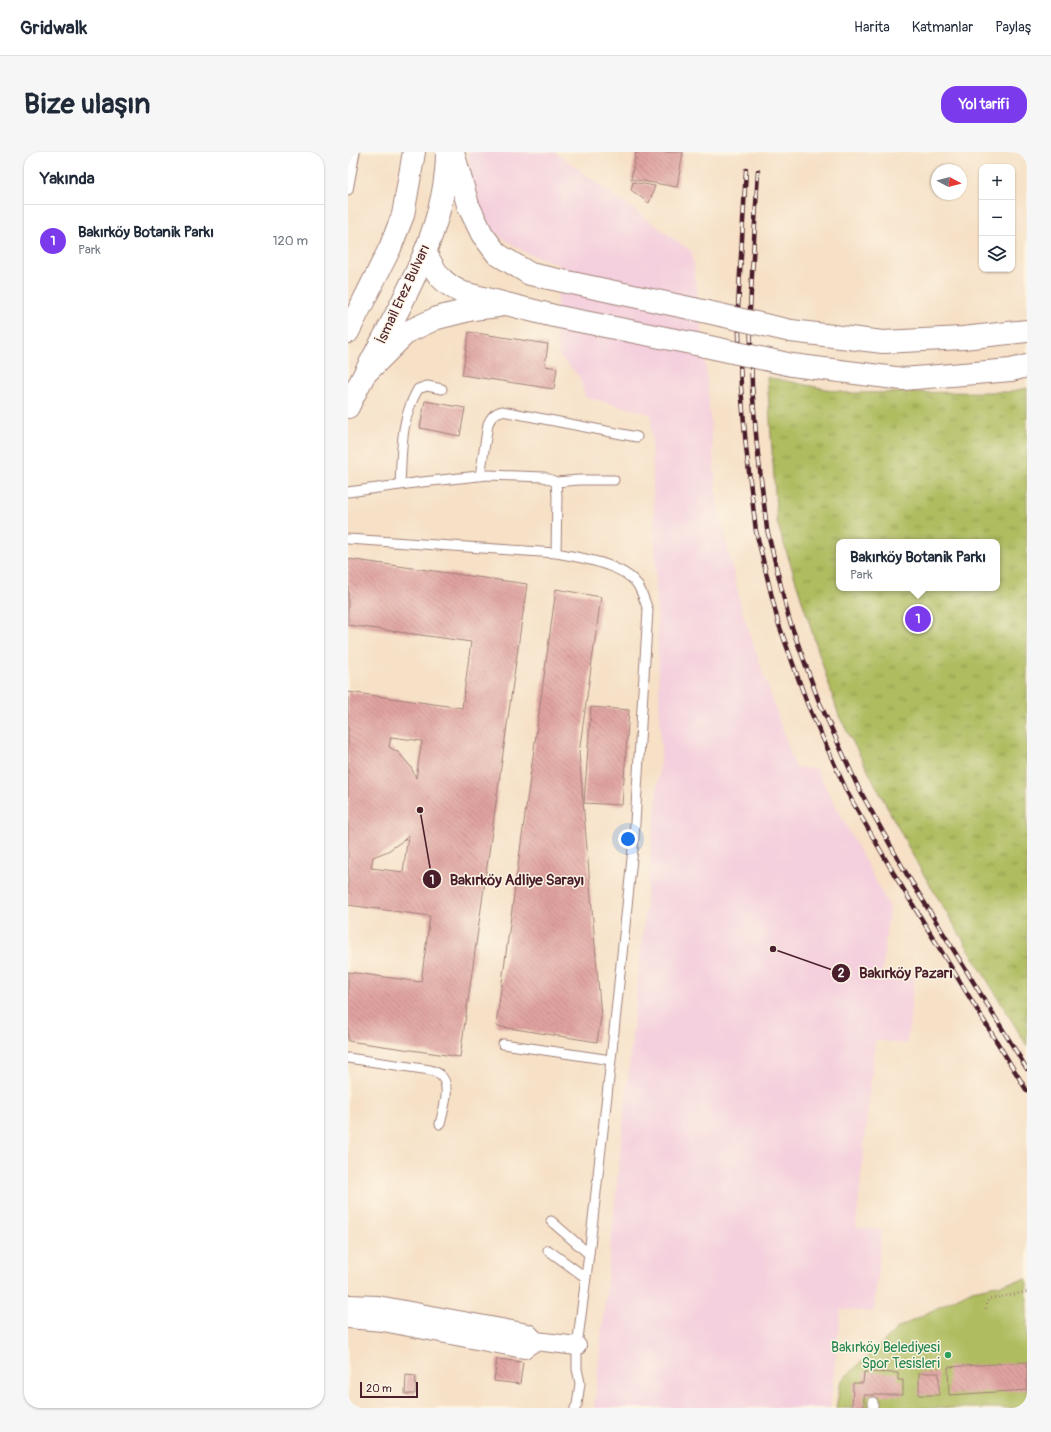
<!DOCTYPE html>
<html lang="tr">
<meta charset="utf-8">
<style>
:root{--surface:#fff;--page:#f6f6f7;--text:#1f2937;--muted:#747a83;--line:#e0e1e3;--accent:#7c3aed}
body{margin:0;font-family:Pangolin,sans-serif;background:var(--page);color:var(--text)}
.controls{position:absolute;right:12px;top:12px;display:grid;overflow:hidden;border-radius:8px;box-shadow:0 1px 3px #0004}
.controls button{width:36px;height:36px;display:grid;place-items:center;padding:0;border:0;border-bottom:1px solid var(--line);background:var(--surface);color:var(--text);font:20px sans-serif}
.compass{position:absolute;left:583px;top:12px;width:36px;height:36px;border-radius:50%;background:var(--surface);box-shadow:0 1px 3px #0004;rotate:97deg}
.scale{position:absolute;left:12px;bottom:10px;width:58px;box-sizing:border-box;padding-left:4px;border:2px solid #4a1f2b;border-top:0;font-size:11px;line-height:14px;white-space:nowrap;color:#4a1f2b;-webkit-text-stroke:3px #fcf5e5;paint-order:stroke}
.you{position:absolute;left:280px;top:687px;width:14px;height:14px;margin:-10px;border:3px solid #fff;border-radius:50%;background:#1a73e8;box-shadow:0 0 0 6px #1a73e833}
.badge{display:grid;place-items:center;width:26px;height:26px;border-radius:50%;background:var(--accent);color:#fff;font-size:13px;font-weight:700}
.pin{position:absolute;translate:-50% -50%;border:2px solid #fff;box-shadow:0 1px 4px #0006}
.popup{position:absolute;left:488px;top:387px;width:164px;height:52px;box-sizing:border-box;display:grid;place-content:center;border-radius:8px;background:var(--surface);filter:drop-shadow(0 1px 3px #0005);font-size:13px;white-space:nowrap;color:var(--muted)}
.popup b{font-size:15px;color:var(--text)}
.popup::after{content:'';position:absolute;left:50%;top:100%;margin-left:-8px;border:8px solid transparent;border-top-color:var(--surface)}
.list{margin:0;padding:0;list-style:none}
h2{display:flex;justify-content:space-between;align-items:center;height:52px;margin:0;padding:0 16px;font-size:17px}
h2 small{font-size:13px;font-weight:400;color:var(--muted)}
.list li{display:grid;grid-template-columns:26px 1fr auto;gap:12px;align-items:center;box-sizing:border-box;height:72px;padding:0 16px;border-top:1px solid var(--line)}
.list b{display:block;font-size:15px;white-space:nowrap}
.list p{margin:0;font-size:13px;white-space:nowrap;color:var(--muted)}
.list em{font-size:13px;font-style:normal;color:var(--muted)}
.icon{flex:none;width:22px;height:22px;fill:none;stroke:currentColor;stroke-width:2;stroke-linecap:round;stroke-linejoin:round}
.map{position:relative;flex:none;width:679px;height:1256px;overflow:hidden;border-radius:16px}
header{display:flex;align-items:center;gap:24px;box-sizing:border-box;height:56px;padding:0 20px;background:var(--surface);border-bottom:1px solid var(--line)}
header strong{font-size:19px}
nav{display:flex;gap:22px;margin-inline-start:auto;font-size:14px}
.intro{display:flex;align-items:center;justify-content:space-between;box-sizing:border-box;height:96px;padding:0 24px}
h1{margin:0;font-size:28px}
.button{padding:10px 18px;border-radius:16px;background:var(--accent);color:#fff;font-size:14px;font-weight:700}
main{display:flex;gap:24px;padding:0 24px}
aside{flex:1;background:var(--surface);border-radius:16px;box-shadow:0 1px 3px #0004}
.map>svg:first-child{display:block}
.built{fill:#f4cfdd}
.grass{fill:url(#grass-tufts);stroke:#7c6e44;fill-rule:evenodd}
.pitch{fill:#afbc5e;stroke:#7c6e44}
.building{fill:url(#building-back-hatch);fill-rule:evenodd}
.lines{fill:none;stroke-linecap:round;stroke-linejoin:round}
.lane-casing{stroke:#a08078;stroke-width:11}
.street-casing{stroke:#a08078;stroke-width:20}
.secondary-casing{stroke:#a08078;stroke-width:24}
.primary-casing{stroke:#a08078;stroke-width:24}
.path{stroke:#a08078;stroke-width:2.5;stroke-dasharray:1 3;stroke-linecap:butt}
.lane{stroke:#fff;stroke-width:9}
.street{stroke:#fff;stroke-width:18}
.secondary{stroke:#fff;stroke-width:22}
.primary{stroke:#fff;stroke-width:22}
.rail-casing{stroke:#4a1f2b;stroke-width:4.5}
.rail{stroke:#fcf5e5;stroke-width:3;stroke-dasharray:9;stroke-linecap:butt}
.primary-bridge-casing{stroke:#a08078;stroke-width:24;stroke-linecap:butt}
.primary-bridge{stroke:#fff;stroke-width:22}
.leisure-dot{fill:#2e9e5b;stroke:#fcf5e5;stroke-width:1.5}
.labels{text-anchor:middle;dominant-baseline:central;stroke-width:3;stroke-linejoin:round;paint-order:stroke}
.street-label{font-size:14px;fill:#4a1f2b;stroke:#fcf5e5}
.leisure-label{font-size:14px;fill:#27864d;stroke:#fcf5e5;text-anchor:end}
.leader{fill:none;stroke:#4a1f2b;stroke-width:1.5}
.callout-dot{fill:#4a1f2b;stroke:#fcf5e5;stroke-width:1.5}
.mark-label{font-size:12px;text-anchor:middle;font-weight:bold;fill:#fff}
.callout-label{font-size:15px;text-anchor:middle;font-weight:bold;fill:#4a1f2b;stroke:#fcf5e5;stroke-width:3;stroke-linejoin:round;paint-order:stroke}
</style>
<header>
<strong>Gridwalk</strong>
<nav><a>Harita</a><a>Katmanlar</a><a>Paylaş</a></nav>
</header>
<div class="intro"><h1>Bize ulaşın</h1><a class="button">Yol tarifi</a></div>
<main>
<aside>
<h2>Yakında<small></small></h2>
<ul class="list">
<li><span class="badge">1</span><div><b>Bakırköy Botanik Parkı</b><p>Park</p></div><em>120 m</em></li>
</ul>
</aside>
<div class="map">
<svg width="679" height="1256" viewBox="0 0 679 1256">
<defs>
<pattern id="grass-tufts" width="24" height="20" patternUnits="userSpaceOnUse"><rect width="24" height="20" fill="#afbc5e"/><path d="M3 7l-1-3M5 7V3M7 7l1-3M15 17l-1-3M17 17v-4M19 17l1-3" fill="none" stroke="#90984e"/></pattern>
<pattern id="building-back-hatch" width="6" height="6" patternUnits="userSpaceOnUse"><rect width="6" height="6" fill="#e0a3a0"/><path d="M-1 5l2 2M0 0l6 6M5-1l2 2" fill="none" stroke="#b88483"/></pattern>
</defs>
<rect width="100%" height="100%" fill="#fcf5e5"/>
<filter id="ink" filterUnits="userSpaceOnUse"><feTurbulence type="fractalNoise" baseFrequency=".025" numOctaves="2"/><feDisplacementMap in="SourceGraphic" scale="8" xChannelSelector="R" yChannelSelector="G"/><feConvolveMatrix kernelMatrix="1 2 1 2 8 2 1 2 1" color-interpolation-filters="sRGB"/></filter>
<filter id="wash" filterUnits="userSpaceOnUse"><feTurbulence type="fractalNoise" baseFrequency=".012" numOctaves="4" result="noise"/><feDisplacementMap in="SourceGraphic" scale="16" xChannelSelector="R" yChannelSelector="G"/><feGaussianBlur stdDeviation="0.9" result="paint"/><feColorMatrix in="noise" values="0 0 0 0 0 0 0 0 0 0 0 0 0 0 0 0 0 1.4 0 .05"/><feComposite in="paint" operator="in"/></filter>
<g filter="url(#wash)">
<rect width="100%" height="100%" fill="#f6e0c6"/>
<path class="built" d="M120,0h87l137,100 13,105 12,143 25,111 53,156 21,2 73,137 -7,68 32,3 -7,67 -32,-4 -19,187 26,3 -8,82 -33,-3 -11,99h-236l67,-655 -10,-339 -66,-17 -6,-21 -20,-20 -3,-24 3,-68 -33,-11 -36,-23 -19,-45z"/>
<path class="grass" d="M419,225l79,16 162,-1 19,-4v658l-109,-181 -79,-149 -62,-194zM491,390h158v46h-158z"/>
<path class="pitch" d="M679,1127v129h-191l5,-27 57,-53 74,-38z"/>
<g id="blocks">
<path class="building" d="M288,0h47l-6,35 -46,-8z
M285,30l22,4 -6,17 -18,-13z
M121,180l79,12 -3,22 12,2 -3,21 -92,-14z
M77,249l40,7 -5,28 -40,-8z
M0,407l179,25 -67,473 -112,-16v-69l73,10 9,-66 -82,-11v-213l114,16 9,-66 -123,-17zM43,585l31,4 -6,37 -5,-11 -12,-14 -10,-6zM60,684l-5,36 -32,-4 2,-11 15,-6 16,-11z
M208,437l45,8 -22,156 22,264 -4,25 -101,-16z
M243,555l38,3 -7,95 -38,-2z
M149,1207l26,3 -3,22 -26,-3z
M679,1210v28l-78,5 -1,-28z
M516,1220l34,1v7h5v15h-39v13h-12l1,-25h10z
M571,1221h20v22h-20z
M58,1223l10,1 -1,18h-10z"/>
</g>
</g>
<g filter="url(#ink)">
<use href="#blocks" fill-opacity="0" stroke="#a08078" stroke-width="1"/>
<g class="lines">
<g class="lane-casing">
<path id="lane" d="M0,38l7,-38
M132,324l8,-52c3,-7 6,-11 14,-13l135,26
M208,330l23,-2h35
M52,333c2,-34 0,-65 18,-96l9,-3 15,3
M0,340l74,-10 66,-7 56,2 12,5 1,14 -1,57c23,4 66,11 81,31 5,7 8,18 11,26l-14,229 -23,221 -22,194 -12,92v23l3,14 -3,22 -2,3
M0,387l208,14
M155,892l108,16
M0,906l82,12c3,1 7,2 9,4 14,10 4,36 1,50
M203,1069l38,33
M200,1098l37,27
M525,1250v6"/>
</g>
<g class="street-casing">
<path id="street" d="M0,1152l30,1 150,28 8,8 41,5
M0,1167l35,3 141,27 12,-8"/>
</g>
<g class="secondary-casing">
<path id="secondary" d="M0,180l42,-84 13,-33 11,-63
M0,255c13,-27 27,-53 41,-79 28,-54 58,-114 58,-176"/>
</g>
<g class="primary-casing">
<path id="primary" d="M105,0l15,53 14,29 15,20 33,20 164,35
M77,100c11,21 15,30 38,41l91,23 142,28
M443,179l92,11 80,-4 64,-7
M444,213l111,14 108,-9 16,-4
M17,222l42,-42 30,-14 36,-9 25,-3"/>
</g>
<path class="path" d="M638,1157v-5l3,-5 38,-7"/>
<use href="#lane" class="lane"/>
<use href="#street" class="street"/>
<use href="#secondary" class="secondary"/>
<use href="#primary" class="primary"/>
<g class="rail-casing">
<path id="rail" d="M398,18l-8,138 3,79 5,60 10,84 22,91 29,81 40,89 47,82 133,217
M410,19l-8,138 2,77 5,60 10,83 22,90 29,80 40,88 45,81 124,201"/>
</g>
<use href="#rail" class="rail"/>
<g class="primary-bridge-casing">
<path id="primary-bridge" d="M346,157l97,22
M348,192l96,21"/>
</g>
<use href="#primary-bridge" class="primary-bridge"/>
</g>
</g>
<circle class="leisure-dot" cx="600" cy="1203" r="4"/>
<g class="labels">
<g class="street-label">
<text transform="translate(55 142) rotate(-65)">İsmail Erez Bulvarı</text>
</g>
<g class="leisure-label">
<text x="592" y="1195">Bakırköy Belediyesi<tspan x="592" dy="16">Spor Tesisleri</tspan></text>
</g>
</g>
<path class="leader" d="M72 658L84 727M425 797L493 821"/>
<g class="callout-dot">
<circle cx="72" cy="658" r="4"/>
<circle cx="425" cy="797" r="4"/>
<circle cx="84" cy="727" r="10"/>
<circle cx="493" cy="821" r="10"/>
</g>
<g class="mark-label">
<text x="84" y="732">1</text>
<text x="493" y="825">2</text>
</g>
<g class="callout-label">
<text x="169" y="733">Bakırköy Adliye Sarayı</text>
<text x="558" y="826">Bakırköy Pazarı</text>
</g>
</svg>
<div class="controls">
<button>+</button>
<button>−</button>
<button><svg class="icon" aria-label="layers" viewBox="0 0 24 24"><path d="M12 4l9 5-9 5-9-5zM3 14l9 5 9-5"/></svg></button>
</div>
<svg class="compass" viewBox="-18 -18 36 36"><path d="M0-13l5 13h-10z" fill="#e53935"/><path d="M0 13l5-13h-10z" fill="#747a83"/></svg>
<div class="scale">20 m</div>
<div class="you"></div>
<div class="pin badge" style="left:570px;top:467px">1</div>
<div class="popup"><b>Bakırköy Botanik Parkı</b>Park</div>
</div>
</main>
